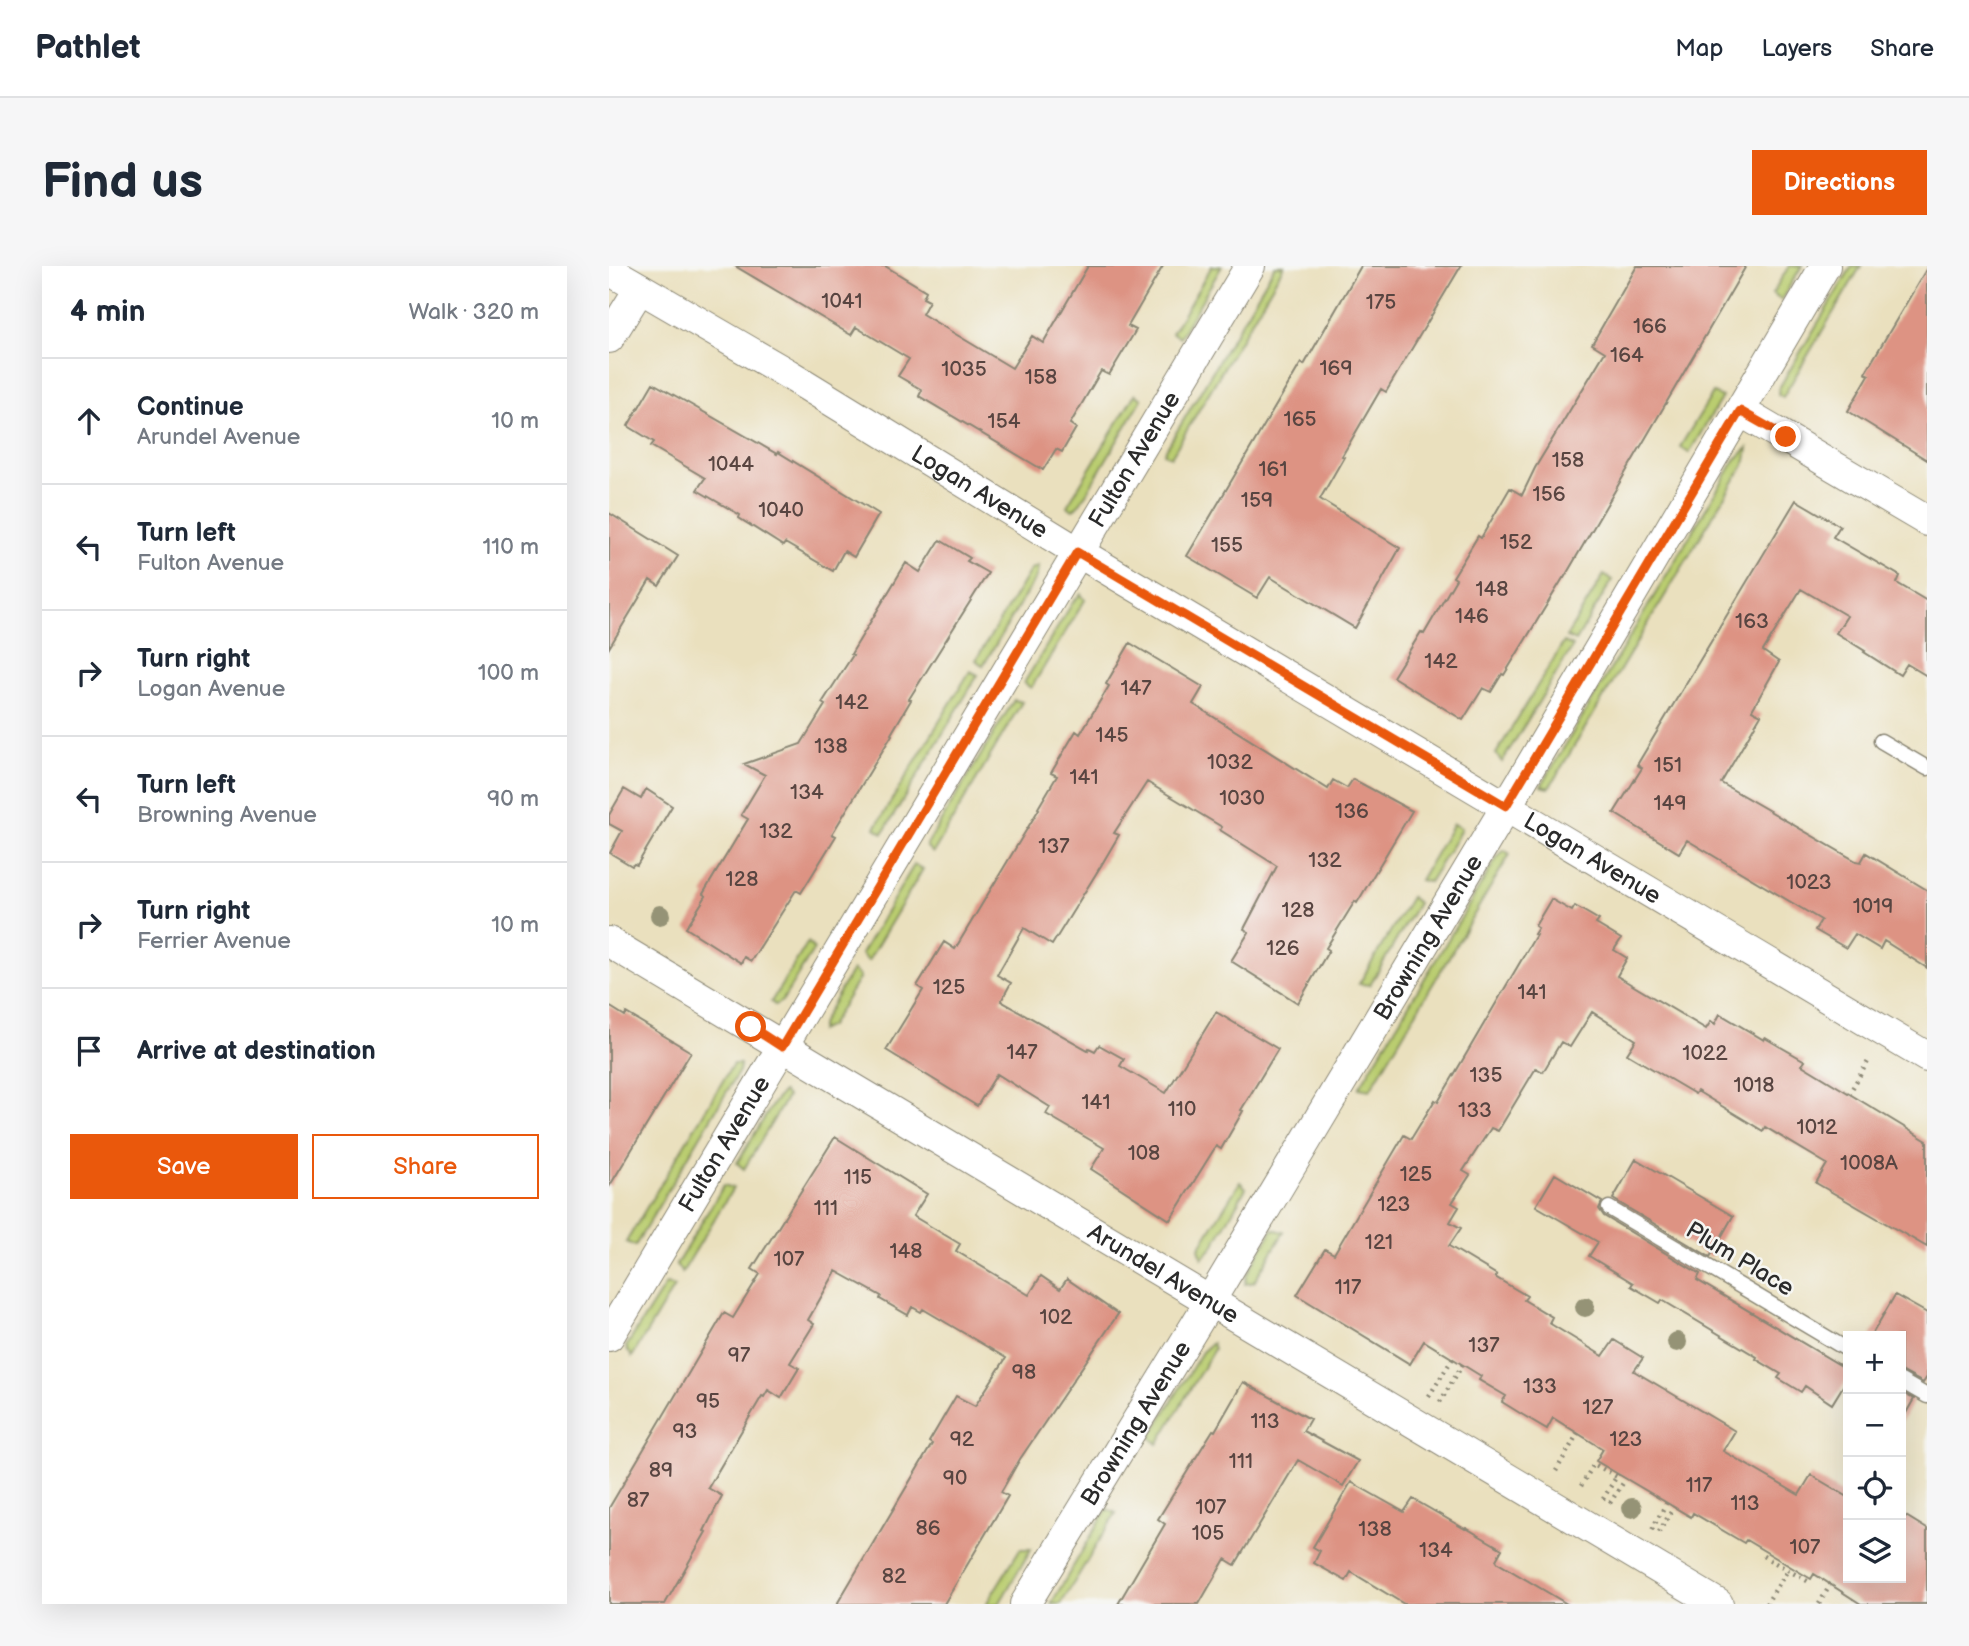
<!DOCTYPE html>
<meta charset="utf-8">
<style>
:root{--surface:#fff;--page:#f6f6f7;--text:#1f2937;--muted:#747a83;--line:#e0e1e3;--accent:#ea580c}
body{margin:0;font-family:"Balsamiq Sans",sans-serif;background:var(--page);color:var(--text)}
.controls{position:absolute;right:21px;bottom:21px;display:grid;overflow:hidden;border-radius:0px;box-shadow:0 7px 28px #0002}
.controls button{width:63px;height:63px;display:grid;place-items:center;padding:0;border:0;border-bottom:2px solid var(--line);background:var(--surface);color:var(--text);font:35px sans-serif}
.stop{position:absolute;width:21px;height:21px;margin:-16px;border:5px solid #ea580c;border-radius:50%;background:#fff}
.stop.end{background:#ea580c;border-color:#fff;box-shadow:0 2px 7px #0008}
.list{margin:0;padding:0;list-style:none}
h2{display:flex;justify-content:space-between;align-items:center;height:91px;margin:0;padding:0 28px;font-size:30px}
h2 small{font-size:23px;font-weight:400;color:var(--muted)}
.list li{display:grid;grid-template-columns:46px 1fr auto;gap:21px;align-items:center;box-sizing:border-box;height:126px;padding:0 28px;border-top:2px solid var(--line)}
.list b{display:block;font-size:26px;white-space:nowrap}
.list p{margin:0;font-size:23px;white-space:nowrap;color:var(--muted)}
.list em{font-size:23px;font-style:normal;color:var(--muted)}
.actions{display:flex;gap:14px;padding:21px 28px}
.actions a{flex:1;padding:16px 0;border:2px solid var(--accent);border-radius:0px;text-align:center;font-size:24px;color:var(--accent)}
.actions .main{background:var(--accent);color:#fff}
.icon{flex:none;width:38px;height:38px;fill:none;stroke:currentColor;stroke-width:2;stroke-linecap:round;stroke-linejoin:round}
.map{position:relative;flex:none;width:1318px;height:1338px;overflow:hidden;border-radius:0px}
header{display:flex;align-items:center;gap:42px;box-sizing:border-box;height:98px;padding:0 35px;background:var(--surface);border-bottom:2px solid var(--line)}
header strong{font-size:33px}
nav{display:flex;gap:38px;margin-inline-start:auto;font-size:24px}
.intro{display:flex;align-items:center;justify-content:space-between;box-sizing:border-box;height:168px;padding:0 42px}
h1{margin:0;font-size:49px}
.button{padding:18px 32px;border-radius:0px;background:var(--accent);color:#fff;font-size:24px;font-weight:700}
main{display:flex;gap:42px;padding:0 42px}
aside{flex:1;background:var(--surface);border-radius:0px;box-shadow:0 7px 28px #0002}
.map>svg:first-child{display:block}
.green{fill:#bacd70;stroke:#727c4e;stroke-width:2}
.building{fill:#dd9383}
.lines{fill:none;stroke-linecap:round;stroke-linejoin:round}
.service-casing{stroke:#8a8674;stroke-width:17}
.minor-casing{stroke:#8a8674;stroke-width:32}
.path{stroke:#8a8674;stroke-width:4.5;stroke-dasharray:2 5;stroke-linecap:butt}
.service{stroke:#fff;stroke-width:14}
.minor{stroke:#fff;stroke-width:30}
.tree{fill:#959376}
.route{stroke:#ea580c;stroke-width:9}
.labels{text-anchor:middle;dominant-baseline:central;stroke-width:5;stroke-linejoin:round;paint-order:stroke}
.number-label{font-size:21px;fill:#584541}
.street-label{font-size:24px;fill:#2b2b2b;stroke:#f6f6f2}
</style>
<header>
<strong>Pathlet</strong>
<nav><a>Map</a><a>Layers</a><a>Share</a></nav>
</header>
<div class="intro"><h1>Find us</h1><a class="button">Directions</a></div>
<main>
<aside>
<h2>4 min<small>Walk · 320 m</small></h2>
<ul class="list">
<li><svg class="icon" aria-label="ahead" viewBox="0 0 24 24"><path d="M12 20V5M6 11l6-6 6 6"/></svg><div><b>Continue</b><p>Arundel Avenue</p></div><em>10 m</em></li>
<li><svg class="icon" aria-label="left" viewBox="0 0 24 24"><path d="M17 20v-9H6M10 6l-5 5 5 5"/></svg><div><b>Turn left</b><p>Fulton Avenue</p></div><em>110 m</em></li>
<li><svg class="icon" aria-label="right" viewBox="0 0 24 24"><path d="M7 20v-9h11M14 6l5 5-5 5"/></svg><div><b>Turn right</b><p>Logan Avenue</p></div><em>100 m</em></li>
<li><svg class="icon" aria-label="left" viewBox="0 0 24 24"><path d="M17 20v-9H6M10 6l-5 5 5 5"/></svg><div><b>Turn left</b><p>Browning Avenue</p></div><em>90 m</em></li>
<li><svg class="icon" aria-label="right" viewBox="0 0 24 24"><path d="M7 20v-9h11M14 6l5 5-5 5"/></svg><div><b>Turn right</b><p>Ferrier Avenue</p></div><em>10 m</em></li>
<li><svg class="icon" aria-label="arrive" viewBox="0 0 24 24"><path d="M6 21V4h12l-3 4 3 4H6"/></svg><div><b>Arrive at destination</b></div></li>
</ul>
<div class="actions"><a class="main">Save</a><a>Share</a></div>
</aside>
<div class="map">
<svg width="1318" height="1338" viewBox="0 0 1318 1338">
<rect width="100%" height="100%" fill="#f6f6f2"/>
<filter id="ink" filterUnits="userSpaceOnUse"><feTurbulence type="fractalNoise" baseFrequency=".0143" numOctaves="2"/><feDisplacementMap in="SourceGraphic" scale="14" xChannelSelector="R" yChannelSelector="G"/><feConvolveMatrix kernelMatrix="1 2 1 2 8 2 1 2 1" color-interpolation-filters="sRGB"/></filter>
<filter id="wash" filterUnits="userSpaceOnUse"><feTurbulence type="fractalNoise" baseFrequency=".00686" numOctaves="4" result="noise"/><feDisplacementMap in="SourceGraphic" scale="28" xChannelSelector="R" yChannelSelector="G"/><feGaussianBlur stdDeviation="1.57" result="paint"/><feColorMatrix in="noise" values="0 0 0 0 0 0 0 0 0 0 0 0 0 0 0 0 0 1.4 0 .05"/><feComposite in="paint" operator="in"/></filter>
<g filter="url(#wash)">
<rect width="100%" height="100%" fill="#eae0be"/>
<path class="green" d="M603,0h10l-42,71 -8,-4z
M666,0h9l-113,191 -7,-4z
M1180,0h13l-21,34 -9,-6z
M1243,0h9l-78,131 -5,-3 1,-6z
M1104,127l9,4 -33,56 -9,-6z
M526,128l7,5 -61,103 -8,8 -6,-4z
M1139,182l-2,13 -197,327 -8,-2 194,-326z
M429,300l-1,9 -54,91 -7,-6 55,-91z
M995,309l8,5 -36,61 -10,-4z
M472,328l4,6 -54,88 -7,-5 49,-81z
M955,376l9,4 -71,116 -6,-8z
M361,405l8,4 -95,158 -8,-5z
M405,434l8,2 -89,151 -7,-7z
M844,558l8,4 -5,11 -27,43 -9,-2z
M895,584l6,4 -140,236 -11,-2 138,-230z
M305,599l9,4 -55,92 -7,-7z
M802,631l7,6 -48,82 -11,-1z
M199,676l6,7 -32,52 -7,4 -4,-3z
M243,704l8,7 -30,49 -10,5 2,-9z
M124,798h7l-1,7 -104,175 -9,-4z
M174,826l4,5 -43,72 -7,-6 37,-61z
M631,916l6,6 -34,60 -10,10 -3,-10z
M115,919l9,3 -51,85 -6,-8z
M664,963l11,3 -30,50 -9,2 2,-10z
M57,1018l8,3 -42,70 -6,-10z
M603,1077l2,6 -56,95 -8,-7 52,-85z
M498,1243l9,4 -55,91h-10z
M411,1283h11l-32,55h-13z"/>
<g id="blocks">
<path class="building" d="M126,0h150l41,25 -3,7 6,3 -7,13 90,54 20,-32 11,7 45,-77h75l-35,60 8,4 -27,45 -8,-4 -31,53 6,4 -14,24 -6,-3 -13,21 -124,-74 3,-6 -24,-14 11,-17 -53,-32 -5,8z
M752,0h100l-75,126 -5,-3 -39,67 2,1 -24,42 80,49 -45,80 -85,-51 -13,21 -70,-42 114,-193 3,2z
M1028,0h109l-182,312h-1l-59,97 -2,-1 -11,18 -8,-4 -20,32 -70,-43 28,-45 3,2 32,-55 -3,-2 25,-41 3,2 29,-50 12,7 13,-27 70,-116 -13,-8z
M1318,2v192l-79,-49 21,-36 -4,-2z
M44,117l124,71 1,-2 101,62 -25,43 -10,-6 -11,20 -48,-28 -2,3 -44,-28 1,-3 -43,-25 8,-12 -54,-32 3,-4 -26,-16z
M1187,234l44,26 -7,11 67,39 -3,7 30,18v75l-20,-12 -7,11 -36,-23 1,-1 -29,-18 11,-17 -46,-27 -38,62 16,11 -27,48 9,5 -40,68 135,78 5,1 5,-9 61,37v78l-43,-27 -4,8 -25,-15 -9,14 -31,-18 6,-10 -134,-80 -8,13 -65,-40 28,-45 -5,-3z
M0,247l69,43 -19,30 -9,-6 -41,68z
M331,274l30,18 -3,3 21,12 -79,126 2,1 -20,34 1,1 -60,99 4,2 -35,57 -5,-3 -45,71 -7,-4 -3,6 -55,-35 20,-32 -3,-2 45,-75 -7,-4 24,-40 -21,-11 57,-20 24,-39 -3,-2 31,-48 -2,-1 55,-91 14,9z
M521,377l73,44 -10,17 135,85 5,-9 14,8 6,-9 59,32 -55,92 -2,-2 -29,47 3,2 -31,53 -67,-42 18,-29 -5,-3 33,-63 -57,-36 2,-3 -75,-45 -33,51 5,2 -17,29 -50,81 -28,-17 -27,47 14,8 -10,18 87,49 1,-2 6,3 4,-6 25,14 -4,7 46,27 50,-81 62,37 -37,61 2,1 -22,38 -5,-3 -46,74 -79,-51 13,-21 -58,-34 4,-7 -53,-33 -20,32 -91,-56 37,-60 -6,-4 27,-44 11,7 84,-140 -1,-1 19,-32 -6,-3 25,-42 4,3 29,-48 -3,-2z
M15,523l17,10 5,-10 26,17 -35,59 -3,-1 -2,2 -22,-13 12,-22 -13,-7v-9z
M942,633l21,12 3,-5 24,14 -3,4 25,15 -7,11 13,8 -10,18 89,53 5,-8 4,3 5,-10 44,26 1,-2 40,23 -3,4 125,76v106l-111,-64 11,-19 -62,-37 -2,4 -66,-40 -2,3 -68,-40 9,-14 -44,-28 -22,35 -9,-5 -18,30 -7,-4 -38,63 -7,-3 -28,43 7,4 -18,28 7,4 -9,15 11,6 -12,18 48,29 -2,2 32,19 -3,4 28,17 -3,6 54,33 11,-16 29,18 -9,13 101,60 -12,20 76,44 12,-20 37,22v81h53v-65l26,16v75h-66l-47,-30 -3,5 -65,-39 -2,3 -51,-30 -2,4 -73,-43 -22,-13 7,-12 -50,-31 -6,11 -24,-14 -21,-13 4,-6 -27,-16 2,-4 -57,-35 -14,23 -113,-69 28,-46 9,5 70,-119 7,4 24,-39 3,2 98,-167 -2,-1 4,-6 -3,-2z
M0,740l16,10 1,-3 65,39 -82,135z
M226,871l92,57 -14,22 47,28 -4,7 73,44 12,-19 19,13 7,-10 51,35 -98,145 -19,33 7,4 -64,108h-107l95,-160 -3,-2 27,-46 19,10 31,-48 -83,-49 -2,3 -9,-5 -4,8 -28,-16 1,-3 -45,-25 -28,49 6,4 -24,39 9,5 -18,30 -13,-8 -4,7 -2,-1 -54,92 14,8 -18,35 2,1 -41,72h-56v-96l115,-195 9,5 27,-44 -8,-5z
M1027,893l97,57 -23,41 -97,-58z
M946,908l47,28 -3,7 5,7 96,58 -3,6 151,90v8l-16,26 -27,-18 -4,6 -23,-14 3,-4 -25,-15 1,-2 -95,-57 -2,3 -29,-17 2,-3 -44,-27 9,-14 -62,-36z
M1286,1029l32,18v64l-4,6 -22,-12v-35h-30z
M634,1116l67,37 -7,12 55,30 -15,25 -45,-26 -63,105 -10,-6 -26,45h-81l47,-80 -7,-5 55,-89 2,1z
M1292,1126l13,7 -13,23z
M742,1216l53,30 9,-13 52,30 1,-1 36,21 -6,11 2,3 69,41h-163l-53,-32 -5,9 -32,-18 6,-12 -7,-4z"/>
</g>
</g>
<g filter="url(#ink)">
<use href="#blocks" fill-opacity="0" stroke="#8a8674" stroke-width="2"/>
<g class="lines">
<g class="service-casing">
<path id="service" d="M1272,475l46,27
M1000,942l239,142
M1292,1115l26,15"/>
</g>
<g class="minor-casing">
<g id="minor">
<path id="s1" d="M0,4l179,104 290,178 849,505"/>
<path d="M0,72l31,-50"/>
<path d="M1131,145l187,110"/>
<path id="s2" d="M0,676c369,222 740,441 1109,662"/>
<path id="s3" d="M0,1070l641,-1070"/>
<path id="s4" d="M416,1338l170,-278 326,-544 304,-516"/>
</g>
</g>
<path class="path" d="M1240,828l21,-36
M820,1130l24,-38
M831,1136l23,-38
M947,1205l22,-38
M972,1220l13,-22 23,13
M994,1233l15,-25
M1001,1237l15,-23
M1043,1263l15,-27
M1050,1266l15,-25
M1154,1290l46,26
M1157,1338l22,-34
M1210,1338l13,-22"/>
<use href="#service" class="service"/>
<use href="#minor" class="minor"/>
</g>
<g class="tree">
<circle cx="51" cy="649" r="10"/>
<circle cx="976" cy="1041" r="10"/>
<circle cx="1068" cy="1076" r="10"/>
<circle cx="1023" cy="1242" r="10"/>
</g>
</g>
<g class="lines" filter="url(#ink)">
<path class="route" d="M142,761l31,20 295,-495 429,254 234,-395 46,26"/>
</g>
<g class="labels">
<g class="number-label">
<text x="233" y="35">1041</text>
<text x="772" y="36">175</text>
<text x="1041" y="60">166</text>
<text x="1018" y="89">164</text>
<text x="727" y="102">169</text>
<text x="355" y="103">1035</text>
<text x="432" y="111">158</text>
<text x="691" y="153">165</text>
<text x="395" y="155">154</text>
<text x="959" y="194">158</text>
<text x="122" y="198">1044</text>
<text x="664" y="203">161</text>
<text x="940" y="228">156</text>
<text x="648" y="234">159</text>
<text x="172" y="244">1040</text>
<text x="907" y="276">152</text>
<text x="618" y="279">155</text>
<text x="883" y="323">148</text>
<text x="863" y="350">146</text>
<text x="1143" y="355">163</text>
<text x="832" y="395">142</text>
<text x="527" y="422">147</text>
<text x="243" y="436">142</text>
<text x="503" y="469">145</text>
<text x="222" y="480">138</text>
<text x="621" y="496">1032</text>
<text x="1059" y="499">151</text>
<text x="475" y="511">141</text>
<text x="198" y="526">134</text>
<text x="633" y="532">1030</text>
<text x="1061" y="537">149</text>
<text x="743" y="545">136</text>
<text x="167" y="565">132</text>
<text x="445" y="580">137</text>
<text x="716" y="594">132</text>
<text x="133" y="613">128</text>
<text x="1200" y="616">1023</text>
<text x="1264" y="640">1019</text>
<text x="689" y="644">128</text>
<text x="674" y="682">126</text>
<text x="340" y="721">125</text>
<text x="923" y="726">141</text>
<text x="413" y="786">147</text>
<text x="1096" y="787">1022</text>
<text x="877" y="809">135</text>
<text x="1145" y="819">1018</text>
<text x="487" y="836">141</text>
<text x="573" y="843">110</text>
<text x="866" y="844">133</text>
<text x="1208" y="861">1012</text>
<text x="535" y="887">108</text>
<text x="1260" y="897">1008A</text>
<text x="807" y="908">125</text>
<text x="249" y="911">115</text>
<text x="785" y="938">123</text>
<text x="217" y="942">111</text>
<text x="770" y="976">121</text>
<text x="297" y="985">148</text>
<text x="180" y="993">107</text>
<text x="739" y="1021">117</text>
<text x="447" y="1051">102</text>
<text x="875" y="1079">137</text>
<text x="130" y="1089">97</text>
<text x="415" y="1106">98</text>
<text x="931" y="1120">133</text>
<text x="99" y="1135">95</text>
<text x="989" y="1141">127</text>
<text x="656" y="1155">113</text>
<text x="76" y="1165">93</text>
<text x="353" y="1173">92</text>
<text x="1017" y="1173">123</text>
<text x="632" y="1195">111</text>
<text x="52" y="1204">89</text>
<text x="346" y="1212">90</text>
<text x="1090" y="1219">117</text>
<text x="29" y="1234">87</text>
<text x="1136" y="1237">113</text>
<text x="602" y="1241">107</text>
<text x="319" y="1262">86</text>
<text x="766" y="1263">138</text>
<text x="599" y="1267">105</text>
<text x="1196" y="1281">107</text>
<text x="827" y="1284">134</text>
<text x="285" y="1310">82</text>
</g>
<g class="street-label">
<text stroke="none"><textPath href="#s3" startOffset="1022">Fulton Avenue</textPath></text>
<text stroke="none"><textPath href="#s1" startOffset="432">Logan Avenue</textPath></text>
<text stroke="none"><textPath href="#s1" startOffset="1146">Logan Avenue</textPath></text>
<text stroke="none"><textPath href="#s4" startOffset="779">Browning Avenue</textPath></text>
<text stroke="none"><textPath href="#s3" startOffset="224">Fulton Avenue</textPath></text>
<text transform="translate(1131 993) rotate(31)">Plum Place</text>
<text stroke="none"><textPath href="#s2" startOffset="646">Arundel Avenue</textPath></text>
<text stroke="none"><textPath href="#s4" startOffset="212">Browning Avenue</textPath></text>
</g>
</g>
</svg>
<div class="controls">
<button>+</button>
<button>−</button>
<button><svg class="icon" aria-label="locate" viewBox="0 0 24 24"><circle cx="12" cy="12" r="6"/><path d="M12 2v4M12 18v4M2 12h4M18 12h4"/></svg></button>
<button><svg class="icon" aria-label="layers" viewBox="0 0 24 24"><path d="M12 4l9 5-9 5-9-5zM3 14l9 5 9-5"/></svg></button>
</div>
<div class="stop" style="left:142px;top:761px"></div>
<div class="stop end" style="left:1177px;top:171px"></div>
</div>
</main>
